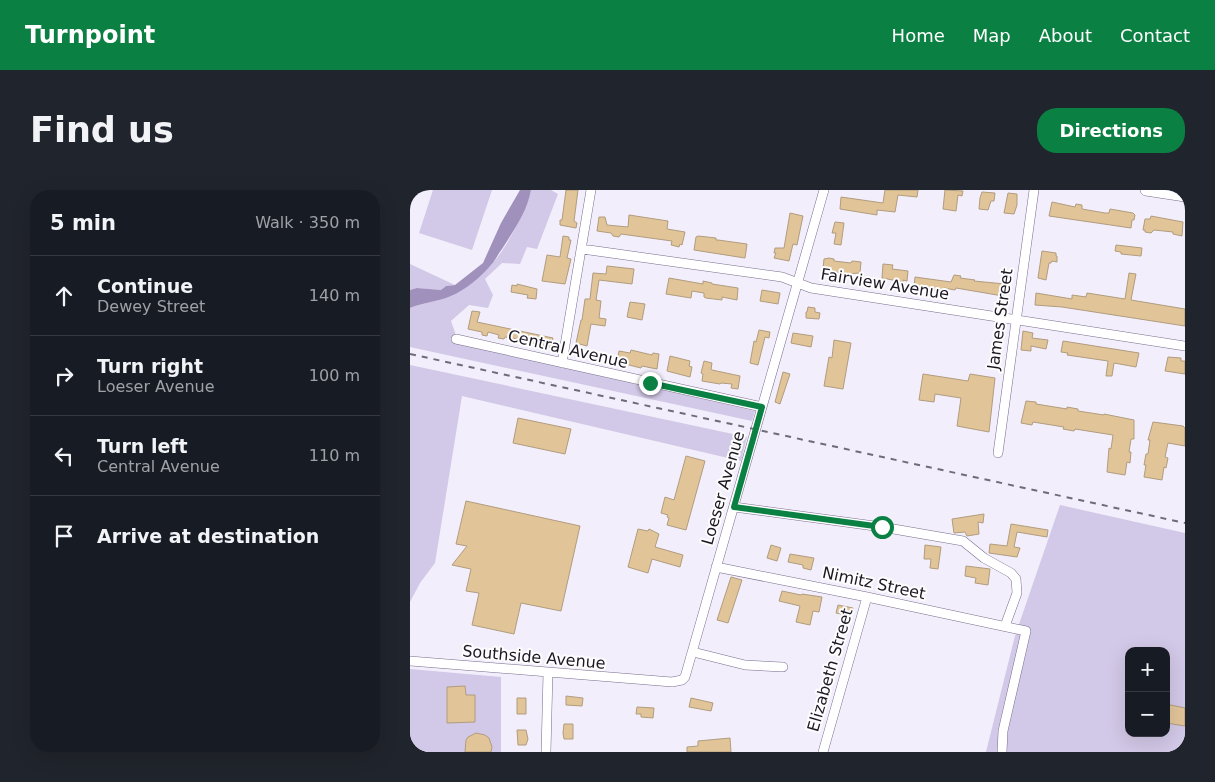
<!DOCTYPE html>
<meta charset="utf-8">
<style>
:root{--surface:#171b24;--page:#20242c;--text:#f1f3f6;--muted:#9ea1a6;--line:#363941;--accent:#0b8043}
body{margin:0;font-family:"DejaVu Sans",sans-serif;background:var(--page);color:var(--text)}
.controls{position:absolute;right:15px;bottom:15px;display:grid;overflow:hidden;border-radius:10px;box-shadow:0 5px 20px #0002}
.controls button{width:45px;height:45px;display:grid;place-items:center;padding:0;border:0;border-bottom:1px solid var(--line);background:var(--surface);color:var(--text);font:25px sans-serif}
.stop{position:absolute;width:15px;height:15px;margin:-11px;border:4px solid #0b8043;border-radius:50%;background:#fff}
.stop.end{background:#0b8043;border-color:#fff;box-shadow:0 1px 5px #0008}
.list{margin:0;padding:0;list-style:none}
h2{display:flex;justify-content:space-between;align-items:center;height:65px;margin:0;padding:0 20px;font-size:21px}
h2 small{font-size:16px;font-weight:400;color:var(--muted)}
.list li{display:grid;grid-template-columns:32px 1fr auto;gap:15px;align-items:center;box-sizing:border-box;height:80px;padding:0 20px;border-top:1px solid var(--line)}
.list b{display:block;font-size:19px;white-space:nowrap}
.list p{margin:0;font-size:16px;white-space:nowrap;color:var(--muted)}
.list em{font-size:16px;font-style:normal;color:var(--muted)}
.icon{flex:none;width:28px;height:28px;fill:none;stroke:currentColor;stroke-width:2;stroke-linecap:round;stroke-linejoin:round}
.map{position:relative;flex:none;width:775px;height:562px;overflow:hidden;border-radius:20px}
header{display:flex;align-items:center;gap:30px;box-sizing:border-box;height:70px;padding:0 25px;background:var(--accent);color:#fff}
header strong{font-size:24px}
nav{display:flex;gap:28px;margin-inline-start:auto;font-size:18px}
.intro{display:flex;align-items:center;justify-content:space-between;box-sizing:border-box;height:120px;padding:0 30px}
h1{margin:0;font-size:35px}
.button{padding:12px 22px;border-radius:20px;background:var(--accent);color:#fff;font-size:18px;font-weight:700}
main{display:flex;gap:30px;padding:0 30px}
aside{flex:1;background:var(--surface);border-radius:20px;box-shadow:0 5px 20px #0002}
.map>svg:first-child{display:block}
.green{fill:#d2c8e7;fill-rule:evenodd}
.water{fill:#9f90bc}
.building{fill:#e2c499;stroke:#b09c7e}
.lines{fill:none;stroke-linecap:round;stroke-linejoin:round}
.street-casing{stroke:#786d8c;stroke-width:10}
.secondary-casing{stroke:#786d8c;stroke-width:12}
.street{stroke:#fff;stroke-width:9}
.secondary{stroke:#fff;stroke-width:11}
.rail{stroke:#706b78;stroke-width:2;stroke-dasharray:6 6;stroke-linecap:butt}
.route{stroke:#0b8043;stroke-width:6}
.labels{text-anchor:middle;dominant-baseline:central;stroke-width:4;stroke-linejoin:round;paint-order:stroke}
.street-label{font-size:16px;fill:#1c1723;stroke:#fdfdfd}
</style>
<header>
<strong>Turnpoint</strong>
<nav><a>Home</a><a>Map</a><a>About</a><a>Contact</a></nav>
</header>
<div class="intro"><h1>Find us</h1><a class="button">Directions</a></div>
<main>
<aside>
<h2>5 min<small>Walk · 350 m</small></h2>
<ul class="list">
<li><svg class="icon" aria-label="ahead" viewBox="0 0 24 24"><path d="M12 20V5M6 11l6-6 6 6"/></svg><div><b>Continue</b><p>Dewey Street</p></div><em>140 m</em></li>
<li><svg class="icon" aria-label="right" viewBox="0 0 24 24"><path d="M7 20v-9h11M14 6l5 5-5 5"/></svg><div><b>Turn right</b><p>Loeser Avenue</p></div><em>100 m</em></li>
<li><svg class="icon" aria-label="left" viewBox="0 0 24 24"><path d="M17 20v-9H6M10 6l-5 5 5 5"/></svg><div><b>Turn left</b><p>Central Avenue</p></div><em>110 m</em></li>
<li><svg class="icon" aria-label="arrive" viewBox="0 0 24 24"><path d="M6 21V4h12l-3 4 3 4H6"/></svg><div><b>Arrive at destination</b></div></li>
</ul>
</aside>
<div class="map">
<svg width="775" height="562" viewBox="0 0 775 562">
<rect width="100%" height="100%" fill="#f2eefb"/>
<path class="green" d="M23,0h59l-20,60 -53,-17z
M121,0h20l7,4 -21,55 -10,-2 -7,17 -18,-1 -17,16 8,16 -5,13 -19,-3 -18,16 8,23 296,67 -3,10 -342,-74v-39c14,-6 28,-6 41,-12 10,-4 33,-23 40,-31 13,-13 37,-57 40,-75z
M0,74l45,21 -9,1 -5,4 -24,-2 -7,2z
M0,175l337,72 -6,24 -279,-65 -27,167 -15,20 -10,19z
M650,315l125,28v219h-199l29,-116zM719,461h37v82h-37z
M0,479l91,8v75h-91z"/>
<path class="water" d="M110,0h11c-4,22 -17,40 -29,59 -4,5 -7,12 -11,16 -10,12 -26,25 -40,31 -13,6 -27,6 -41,12v-18l7,-2 24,2 5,-4 9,-1 28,-22 18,-40z"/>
<path class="building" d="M156,0h12l-4,31 3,2 -1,5 -16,-3v-5h2z
M475,0h33l-1,7 -19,-2 -3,17 -18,-2v5l-37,-6 1,-12 42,6z
M535,0l18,1 -1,5 -4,-1 -2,16 -13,-2z
M572,2l13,1 -1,8h-3l-3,9 -9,-1 1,-11z
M598,3l9,1v11l-3,9 -10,-1z
M642,12l23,5 1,-3 6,1v4l23,4h4l1,-4 23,4 2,2 -1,5h-2l-1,8 -82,-12z
M380,23l13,3 -6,29 -4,-1 -4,17 -15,-3 2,-5h-2l1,-5h9z
M219,25l39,6 -1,8 18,3 -3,13 -2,-1 -1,3 -8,-2 1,-4 -51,-7 -2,3 -6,-1 -2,-3 -14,-2 2,-14h6l2,8 21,2z
M741,26l32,6 -1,14 -9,-2v-2l-19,-2 -3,3 -6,-1v-2h-2l2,-11h5z
M425,32l9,1 -3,22 -7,-1 2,-11h-4z
M153,46l6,1v3h2l-4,18 4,1 -6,25 -23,-3 5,-26 13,2z
M288,46l18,2v2h2l29,4 -2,14 -51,-8 2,-13z
M706,55l26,3 -1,8 -20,-2v-2l-6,-1z
M632,61l14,2v3h1v6l-5,-1 -1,2h-2l-3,17 -8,-2z
M419,68l5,1v2l17,2 1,-2 9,1 -1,11 -15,1 -22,-5 1,-10z
M473,74l10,1 -1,4 16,2 -1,10 -4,-1v2l-21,-4z
M197,76l27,3 -2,15 -33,-4 -3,20 5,1 -2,17 7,1 -1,7 -14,-2 -4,22 -11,-3 5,-23h1l3,-21h5l3,-26 13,1z
M719,83l7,1 -5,26 54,9v17l-123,-19 -27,-2 1,-12 36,6v-4l14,2 1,-4 38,6z
M544,85l7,1 -1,2 15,2 -1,1 31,3 -2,12 -47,-8 -1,2 -11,-2v3l-30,-4 1,-10 36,5z
M259,88l34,6v-3l9,2v1l26,4 -1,12 -15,-3v3l-16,-2 -2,-1v-4l-12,-2 -1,7 -25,-4z
M107,94l20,5 -1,10 -9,-1 1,-3 -17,-3 1,-7 5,1z
M352,100l18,3 -2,11 -18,-3z
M220,112l15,2 -3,16 -15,-3z
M398,117l7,1v4l5,1 -1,6 -13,-1v-6h1z
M62,121l8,1 -3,10 76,16 -2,10 -20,-5 1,-2 -27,-4 -1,2 -6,-1 1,-3 -11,-3 -1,4 -5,-1v-3l-14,-3z
M349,140l11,2 -1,6 -4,-1 -7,28 -8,-2 4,-22 2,1z
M613,141l10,2 -1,5 16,2 -2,9 -15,-3v5l-10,-1z
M383,143l20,3 -2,11 -20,-4z
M424,150l17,3 -8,46 -19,-3 5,-29 3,1z
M653,151l76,12 -3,14 -22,-4 -2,13h-6l2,-15 -41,-6 1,-2 -7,-1z
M221,160l21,5 1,-2 6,1 -2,15 -15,-3 -1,2 -24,-6 2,-11 11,2z
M260,166l20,5 -1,5 3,1 -2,10 -23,-6z
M758,167l13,1v3h4v13l-20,-3z
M294,171l8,2 -1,6 1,1 28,6 -2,13 -7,-1 1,-4 -11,-1 -1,1 -18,-3 1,-7 -2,-1z
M373,182l7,2 -10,30 -5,-2z
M513,184l45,7 2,-7 25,4 -6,54 -32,-6 4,-28 -26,-4 -1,8 -15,-2z
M616,211l10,1v2l31,5v-2l11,2v2l26,4v-1l30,6v19h-3l-2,13h2l-1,11 -3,-1 -2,13 -18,-3 2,-24 2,1 2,-14 -38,-6 -1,2 -11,-2 1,-2 -31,-5 -1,3 -11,-2z
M108,228l53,11 -6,25 -52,-11z
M743,232l30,4 2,2v18l-17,-3 -3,14 3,1 -2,10 -2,-1 -2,13 -18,-3 2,-12h-2l2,-11h2l2,-14h-2z
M276,266l19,5 -19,69 -19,-5 2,-7 -2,-1 1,-2 -7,-2 4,-16 9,3z
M56,311l114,25 -19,85 -40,-8 -7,31 -42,-9 7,-32 -13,-2 5,-22 -19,-4 15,-19 -11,-2z
M574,324l-1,9 -5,-1 1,12 -12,2 -2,-4 -11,1 -2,-14z
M601,334l37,6 -1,7 -30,-5 -3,15 6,1 -3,9 -28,-4 1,-9 17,2z
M228,339l10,2 1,-2 10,5 -4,13 28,8 -3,12 -28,-8 -4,14 -20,-6z
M361,355l10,3 -4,13 -10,-3z
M515,355l16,2 -3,22 -8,-1 1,-9h-7z
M380,364l24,4 -3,12 -8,-2v-3l-15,-3z
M556,376l24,3 -2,16 -13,-2 1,-5 -11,-2z
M321,387l11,3 -14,43 -11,-3z
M372,401l19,4 1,-1 20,3 -3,15 -6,-1 -3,14 -14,-3 4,-16 -21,-5z
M428,415l15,3 -2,8 -15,-3z
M55,496l1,9h9v27l-28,1v-36z
M156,506l17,2 -1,8 -16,-1z
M107,508h9v16h-9z
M281,508l22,5 -2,8 -22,-4z
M756,514l19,4v18l-19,-3z
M227,517l17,1 -1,10 -12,-1v-3h-5z
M154,534h9v15h-9l-1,-6z
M107,540h9l2,9 -2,6h-8z
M66,543l9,2 4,3 3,9 -1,5h-26l1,-12 2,-3z
M320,548l1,14h-44v-5l11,-1v-5z"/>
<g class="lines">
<g class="street-casing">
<path id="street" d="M172,59l200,28 29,11 374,58
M46,149l306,68
M152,173l29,-173
M588,263l36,-263
M324,317l148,20 81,14 21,17 27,15 5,6 1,14 -12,33
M306,377l151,30 159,34 -23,100 -1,21
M283,462l52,13 38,2
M0,471l262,21 10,-2 3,-3 139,-487
M136,562l2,-79
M413,562l44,-155"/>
</g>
<g class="secondary-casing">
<path id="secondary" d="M736,0l39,6"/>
</g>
<use href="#street" class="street"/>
<use href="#secondary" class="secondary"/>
<path class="rail" d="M0,164l775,169"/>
</g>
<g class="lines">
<path class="route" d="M240,193l112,24 -28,100 148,20"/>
</g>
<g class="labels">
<g class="street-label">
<text transform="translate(475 94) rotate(9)">Fairview Avenue</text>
<text transform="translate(590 129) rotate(-82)">James Street</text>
<text transform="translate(158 159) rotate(13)">Central Avenue</text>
<text transform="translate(313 298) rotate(-74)">Loeser Avenue</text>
<text transform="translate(464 393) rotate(12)">Nimitz Street</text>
<text transform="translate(124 467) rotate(5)">Southside Avenue</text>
<text transform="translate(420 480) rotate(-74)">Elizabeth Street</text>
</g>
</g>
</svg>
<div class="controls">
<button>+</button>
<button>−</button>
</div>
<div class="stop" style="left:472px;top:337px"></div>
<div class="stop end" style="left:240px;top:193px"></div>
</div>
</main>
